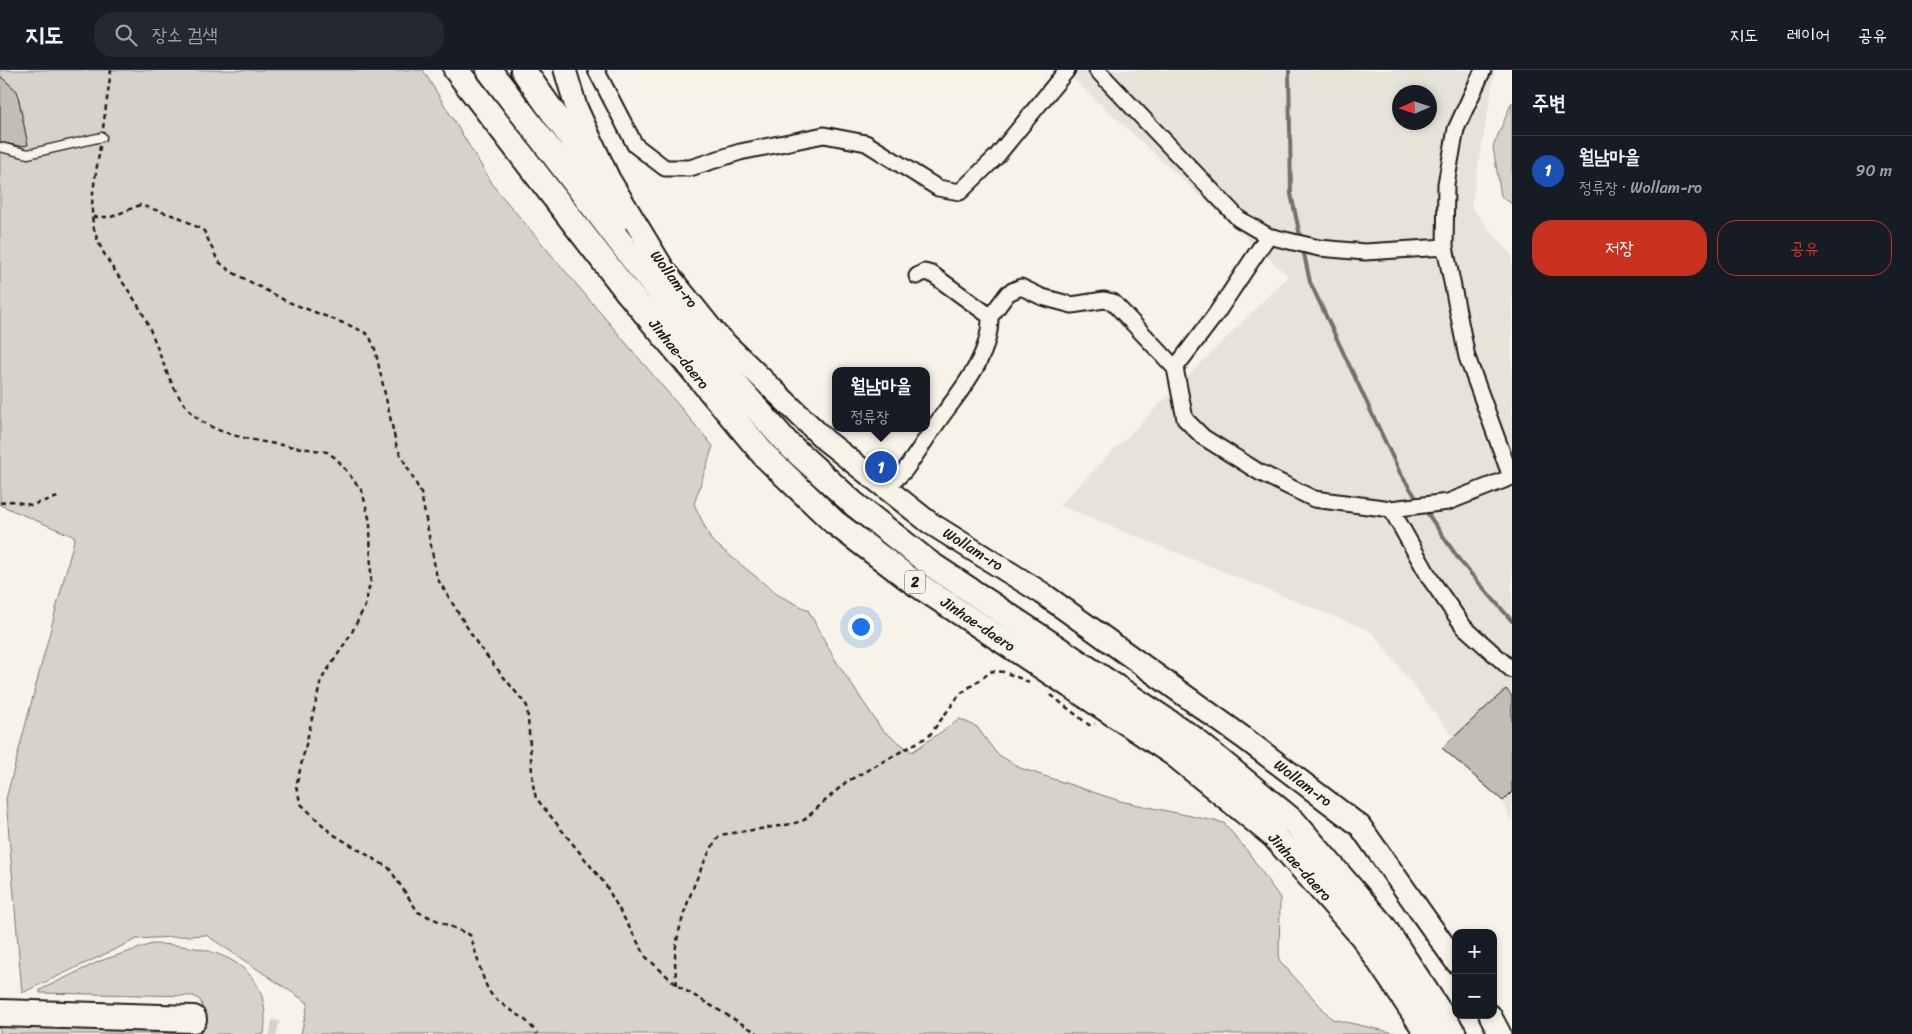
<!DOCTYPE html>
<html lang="ko">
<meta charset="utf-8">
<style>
:root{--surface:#171b24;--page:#242831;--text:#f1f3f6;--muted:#9ea1a6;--line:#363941;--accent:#c8321e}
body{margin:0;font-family:Sriracha,"Poor Story",sans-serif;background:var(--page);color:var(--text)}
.controls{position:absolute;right:15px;bottom:15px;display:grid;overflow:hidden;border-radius:10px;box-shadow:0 2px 8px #0003}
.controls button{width:45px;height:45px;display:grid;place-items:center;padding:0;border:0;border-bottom:1px solid var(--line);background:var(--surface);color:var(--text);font:25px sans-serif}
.compass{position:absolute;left:1392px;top:15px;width:45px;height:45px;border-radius:50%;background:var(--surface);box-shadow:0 2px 8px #0003;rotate:267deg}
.you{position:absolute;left:860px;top:556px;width:18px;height:18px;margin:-12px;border:4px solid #fff;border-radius:50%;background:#1a73e8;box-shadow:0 0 0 8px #1a73e833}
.badge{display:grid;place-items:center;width:32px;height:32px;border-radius:50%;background:var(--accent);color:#fff;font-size:16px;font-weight:700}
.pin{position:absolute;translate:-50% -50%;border:2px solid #fff;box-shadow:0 1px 5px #0006}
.popup{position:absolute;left:832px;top:297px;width:98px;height:65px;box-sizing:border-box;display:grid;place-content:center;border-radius:10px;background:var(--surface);filter:drop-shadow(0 1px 4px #0005);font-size:16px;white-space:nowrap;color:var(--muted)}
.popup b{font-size:19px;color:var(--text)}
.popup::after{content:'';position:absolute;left:50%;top:100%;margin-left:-10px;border:10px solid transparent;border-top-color:var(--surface)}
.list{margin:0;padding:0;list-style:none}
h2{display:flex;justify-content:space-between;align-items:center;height:65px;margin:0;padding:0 20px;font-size:21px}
h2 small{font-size:16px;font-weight:400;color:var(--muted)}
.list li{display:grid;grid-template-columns:32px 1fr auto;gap:15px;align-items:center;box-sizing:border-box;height:70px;padding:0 20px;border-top:1px solid var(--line)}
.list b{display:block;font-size:19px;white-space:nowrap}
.list p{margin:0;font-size:16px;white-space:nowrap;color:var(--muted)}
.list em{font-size:16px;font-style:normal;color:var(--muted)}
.actions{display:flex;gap:10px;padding:15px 20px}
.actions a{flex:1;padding:11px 0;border:1px solid var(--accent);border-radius:20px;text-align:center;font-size:18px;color:var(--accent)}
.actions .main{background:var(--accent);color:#fff}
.icon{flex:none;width:28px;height:28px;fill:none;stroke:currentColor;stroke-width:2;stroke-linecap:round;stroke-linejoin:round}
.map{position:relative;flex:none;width:1512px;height:964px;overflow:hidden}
header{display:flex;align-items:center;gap:30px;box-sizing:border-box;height:70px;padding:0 25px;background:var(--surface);border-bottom:1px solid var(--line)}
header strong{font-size:24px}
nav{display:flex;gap:28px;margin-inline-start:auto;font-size:18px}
.search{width:350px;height:45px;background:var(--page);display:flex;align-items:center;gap:12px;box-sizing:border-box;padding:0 18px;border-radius:20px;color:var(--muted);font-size:19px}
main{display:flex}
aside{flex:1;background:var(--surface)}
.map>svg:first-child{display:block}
.built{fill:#e6e3d9;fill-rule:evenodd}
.green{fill:#d7d3cb;stroke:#7a7874}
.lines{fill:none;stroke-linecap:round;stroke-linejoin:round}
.stream{stroke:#72716c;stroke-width:4}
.building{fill:#c0beb5;stroke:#1c1c1c}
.motorway-tunnel{stroke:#d6d3c9;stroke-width:26;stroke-dasharray:26 13;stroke-linecap:butt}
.service-casing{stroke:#1c1c1c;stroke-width:11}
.minor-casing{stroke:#1c1c1c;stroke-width:19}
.secondary-casing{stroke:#1c1c1c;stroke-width:25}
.trunk-casing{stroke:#1c1c1c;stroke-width:28}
.motorway-casing{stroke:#1c1c1c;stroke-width:30}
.path{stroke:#1c1c1c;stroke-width:2.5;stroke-dasharray:5 4;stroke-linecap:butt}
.service{stroke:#f7f3e8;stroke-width:8}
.minor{stroke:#f7f3e8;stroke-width:15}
.secondary{stroke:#f7f3e8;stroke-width:21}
.trunk{stroke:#f7f3e8;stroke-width:24}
.motorway{stroke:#f7f3e8;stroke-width:26}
.labels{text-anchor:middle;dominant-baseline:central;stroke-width:4;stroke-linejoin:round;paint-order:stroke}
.shield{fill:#f7f3e8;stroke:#5e5c59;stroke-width:1}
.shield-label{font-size:14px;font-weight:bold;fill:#1c1c1c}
.street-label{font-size:15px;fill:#1c1c1c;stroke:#f7f3e8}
</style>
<header>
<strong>지도</strong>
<div class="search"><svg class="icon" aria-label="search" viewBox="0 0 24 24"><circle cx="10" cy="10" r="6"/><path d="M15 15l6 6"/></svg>장소 검색</div>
<nav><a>지도</a><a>레이어</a><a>공유</a></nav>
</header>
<main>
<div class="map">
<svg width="1512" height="964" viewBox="0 0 1512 964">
<rect width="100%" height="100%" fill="#f7f3e8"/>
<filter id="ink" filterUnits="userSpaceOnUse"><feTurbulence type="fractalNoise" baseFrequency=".02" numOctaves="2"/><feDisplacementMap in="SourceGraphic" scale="10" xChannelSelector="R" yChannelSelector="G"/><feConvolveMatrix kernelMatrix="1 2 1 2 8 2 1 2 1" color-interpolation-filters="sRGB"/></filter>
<g filter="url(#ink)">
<path class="built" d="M1063,0h432l-24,137 41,49v569l-9,-24 -131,-169 -313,-127 229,-229zM1400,22h30v30h-30z"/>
<path class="green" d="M0,0h423l72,118 218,258 -19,58 17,36 67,55 30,15 26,48 48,72 30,22 48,-33 17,8 19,26 24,15 100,33 104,22 24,29 32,46 -1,62 53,59 67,15h-1098l7,-31 -102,-68 -69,4 -115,54 -16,-194 69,-262 -75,-32z
M1512,32v102l-11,-8 -8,-49z
M152,874c59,1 122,16 112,90h-72l7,-4 3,-25 -2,-5 -6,-4 -154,-3v-3l60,-29z
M0,954l165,8 13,2h-178z"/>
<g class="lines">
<path class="stream" d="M1289,0l2,124 10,46
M1303,179l7,33 90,191 15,23
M1428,444l32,47 52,60"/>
</g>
<path class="building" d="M0,6l17,15 11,54 -9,1 -19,-4z
M1506,619l6,7v96l-9,9 -61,-53z"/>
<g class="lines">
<path class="motorway-tunnel" d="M193,949l84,15"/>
<g class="service-casing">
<path id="service" d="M0,77l28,7 74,-17"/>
</g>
<g class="minor-casing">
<path id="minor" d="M596,0l39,75 30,23h25l50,-16 84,-17 42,8 72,45 22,4 36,-35 71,-87
M1097,0l142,149 29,17 51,12 46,4 80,-5
M1483,0l-27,59 -10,55 -1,63 22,110 44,120
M1268,166l-52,78 -41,54 10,51 18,18 56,35 55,27 77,10 57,-7 64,-25
M917,206l7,-4 8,2 55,40 6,-1 15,-20 13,-6 21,10 30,8 32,-5 9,2 62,66
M881,414l15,-5 9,-9c13,-18 24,-36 37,-54 22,-30 50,-62 48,-102
M1391,439l40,71 33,47 48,43"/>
</g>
<g class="secondary-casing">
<path id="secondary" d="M565,0l11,37 33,72 54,89 53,66 109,106 105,83 112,70 202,145 116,88 96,136
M1490,945l10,19"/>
</g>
<g class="trunk-casing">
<path id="trunk" d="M456,0l170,220 139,166 69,66 78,59 262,173 100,82 89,101 65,97
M489,0l157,206 70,86 70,80 68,62 75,59 262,174 103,85 89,104 71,108
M523,0l66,93 27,58"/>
</g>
<g class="motorway-casing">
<path id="motorway" d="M0,943l193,6"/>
</g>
<path class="path" d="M103,58l8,-58
M100,76c-3,26 -12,57 -6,83 8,30 30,52 45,78 22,36 28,94 67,117 29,17 87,22 121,28l10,7 25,32 8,31 1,57 -6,27 -14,28 -30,46 -25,107 5,17 30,29 58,35 29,44 52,23c5,13 13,49 21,59 16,18 32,18 46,40
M93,147h18l29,-12 41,13 23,13 14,30 12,10 56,30 70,27 13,7 6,14 22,99 24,45 16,85 41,67 49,61 6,79 3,13 69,86 41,73 32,29 81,48
M0,433l12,-2 19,4 27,-8
M1051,625l38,30 6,-1
M677,915c-1,-9 -2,-18 -2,-27 0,-30 27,-100 45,-123l72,-11 12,-4 42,-38 83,-46 31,-42 32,-23 12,1 28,11"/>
<use href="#service" class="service"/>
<use href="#minor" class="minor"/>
<use href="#secondary" class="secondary"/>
<use href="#trunk" class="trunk"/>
<use href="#motorway" class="motorway"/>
</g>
</g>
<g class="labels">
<rect class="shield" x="905" y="500.5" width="20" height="23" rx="4"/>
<g class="shield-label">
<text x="915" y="512">2</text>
</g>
<g class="street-label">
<text transform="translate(674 209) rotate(53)">Wollam-ro</text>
<text transform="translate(679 284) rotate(51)">Jinhae-daero</text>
<text transform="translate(973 479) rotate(32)">Wollam-ro</text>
<text transform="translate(978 554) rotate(34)">Jinhae-daero</text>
<text transform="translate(1303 713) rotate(37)">Wollam-ro</text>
<text transform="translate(1300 797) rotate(48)">Jinhae-daero</text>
</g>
</g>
</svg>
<div class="controls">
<button>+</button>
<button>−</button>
</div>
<svg class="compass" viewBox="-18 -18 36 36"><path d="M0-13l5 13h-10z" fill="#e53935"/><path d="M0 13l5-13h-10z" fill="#9ea1a6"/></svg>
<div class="you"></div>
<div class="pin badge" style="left:881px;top:397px;background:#1a4fb4">1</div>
<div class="popup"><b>월남마을</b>정류장</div>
</div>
<aside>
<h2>주변<small></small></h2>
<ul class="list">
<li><span class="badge" style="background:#1a4fb4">1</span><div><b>월남마을</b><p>정류장 · Wollam-ro</p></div><em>90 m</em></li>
</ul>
<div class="actions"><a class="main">저장</a><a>공유</a></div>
</aside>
</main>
